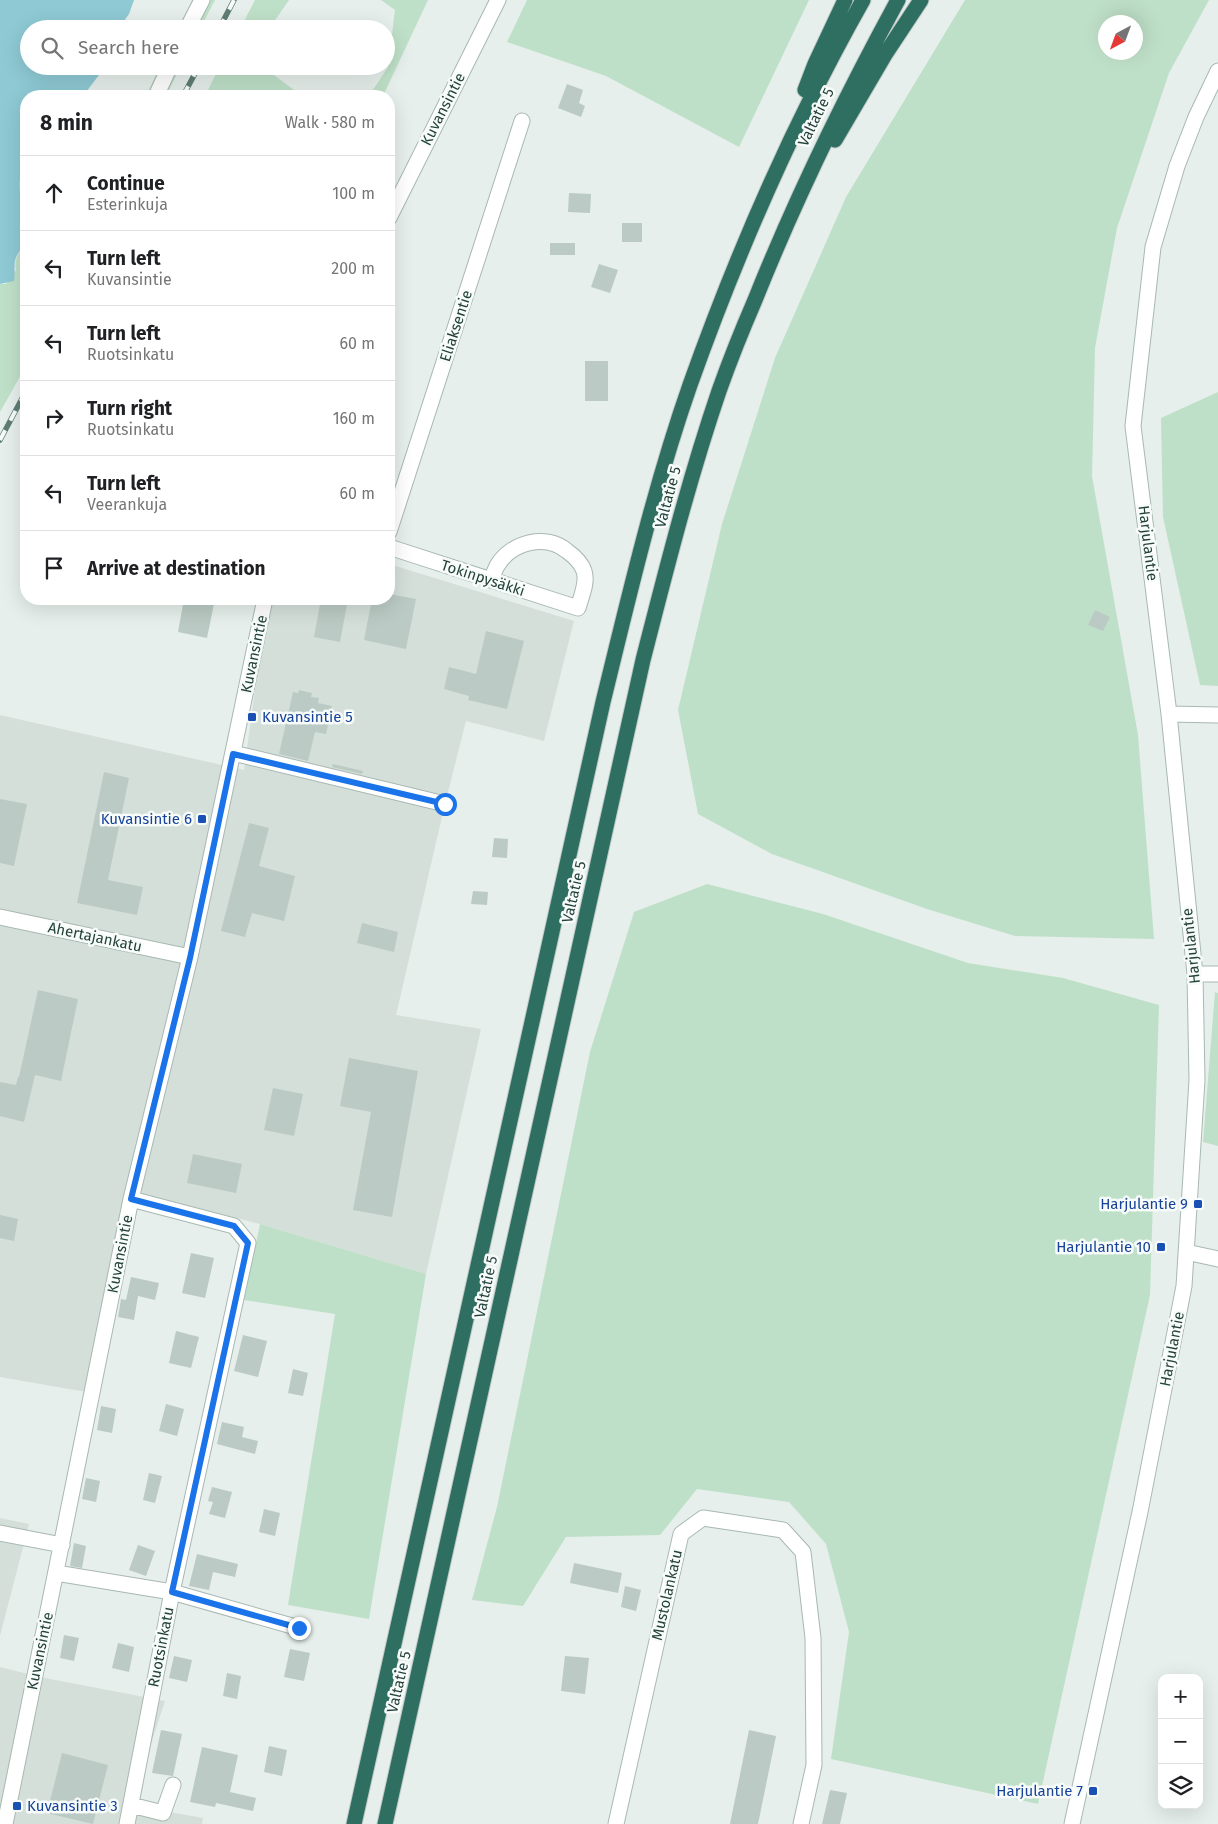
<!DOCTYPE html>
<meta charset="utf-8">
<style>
:root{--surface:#fff;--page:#f2f2f2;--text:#202124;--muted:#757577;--line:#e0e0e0}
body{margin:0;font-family:"Fira Sans",sans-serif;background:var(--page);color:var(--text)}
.controls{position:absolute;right:15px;bottom:15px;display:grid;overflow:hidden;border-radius:10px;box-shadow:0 5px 20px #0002}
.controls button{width:45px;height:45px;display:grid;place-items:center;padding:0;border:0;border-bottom:1px solid var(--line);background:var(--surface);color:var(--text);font:25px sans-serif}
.compass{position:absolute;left:1098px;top:15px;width:45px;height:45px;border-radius:50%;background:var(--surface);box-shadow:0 5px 20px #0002;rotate:221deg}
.stop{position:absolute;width:15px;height:15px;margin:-11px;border:4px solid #1a73e8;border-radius:50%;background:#fff}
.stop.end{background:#1a73e8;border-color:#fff;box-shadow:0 1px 5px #0008}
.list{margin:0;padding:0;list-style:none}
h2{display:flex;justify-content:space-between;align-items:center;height:65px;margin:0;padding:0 20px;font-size:21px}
h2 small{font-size:16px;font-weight:400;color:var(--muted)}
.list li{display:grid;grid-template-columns:32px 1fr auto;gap:15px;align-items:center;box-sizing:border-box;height:75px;padding:0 20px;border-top:1px solid var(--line)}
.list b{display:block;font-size:19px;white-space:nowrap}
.list p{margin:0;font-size:16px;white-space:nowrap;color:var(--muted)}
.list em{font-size:16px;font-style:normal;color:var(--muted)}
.icon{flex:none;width:28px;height:28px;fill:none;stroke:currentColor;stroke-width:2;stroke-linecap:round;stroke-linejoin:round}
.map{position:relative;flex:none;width:1218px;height:1824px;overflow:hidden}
.search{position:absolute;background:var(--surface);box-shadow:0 5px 20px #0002;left:20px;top:20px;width:375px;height:55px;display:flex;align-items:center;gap:12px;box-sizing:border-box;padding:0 18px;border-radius:28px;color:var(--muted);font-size:19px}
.panel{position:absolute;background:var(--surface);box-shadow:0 5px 20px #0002;left:20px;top:90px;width:375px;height:515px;border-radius:20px}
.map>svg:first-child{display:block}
.built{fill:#d4dfda}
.green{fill:#bfe0c8;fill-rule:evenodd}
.water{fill:#8ec9d4}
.building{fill:#bbcac4}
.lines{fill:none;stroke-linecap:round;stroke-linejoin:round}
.minor-casing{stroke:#a8b8b2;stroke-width:17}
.highway-casing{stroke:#c2cac8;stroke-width:17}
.minor{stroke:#fff;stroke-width:15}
.highway{stroke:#2f6f62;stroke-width:15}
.rail-casing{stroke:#5f7d75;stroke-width:5.5}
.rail{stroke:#f7fbf9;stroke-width:4;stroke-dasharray:11;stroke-linecap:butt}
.route{stroke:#1a73e8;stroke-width:6}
.transit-dot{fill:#1a4fb4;stroke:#f7fbf9;stroke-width:2}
.labels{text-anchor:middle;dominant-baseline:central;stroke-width:5;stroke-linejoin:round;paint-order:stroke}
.street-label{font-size:15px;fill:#24423a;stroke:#f7fbf9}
.transit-label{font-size:15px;fill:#164399;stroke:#f7fbf9;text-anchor:end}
</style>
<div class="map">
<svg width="1218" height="1824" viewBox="0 0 1218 1824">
<rect width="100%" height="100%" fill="#e6efeb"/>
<path class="built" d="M389,564l185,57 -30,120 -78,-20 -21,83 -49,211 85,14 -55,245 -166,-50 -121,-31 -41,201 -98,-17v-662l244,55 15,-109 12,-62h118z
M0,1518l29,6 -29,112z
M0,1667l40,10 125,24 -34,104 72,13 -1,6h-202z"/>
<path class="green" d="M192,0h23l-15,29h-22z
M255,0h34l-20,29h-29z
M381,0h47l-45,96h-14l19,-29 7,-57z
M527,0h282l-70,147 -133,-71 -99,-34z
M965,0h244l-40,73 -52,155 -22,120 -3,128 46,259 16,204 -139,-3 -88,-27 -155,-55 -74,-40 -20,-104 44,-186 53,-166 71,-161zM1106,22h30v30h-30z
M160,66h21l-15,30h-20z
M220,66h42l40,30h-97z
M26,166v200l-26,46v-128h6l10,-14c-3,-16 9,-21 9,-34 0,-19 -12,-55 1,-70z
M1218,392v294l-18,-1 -37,-168 -2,-99z
M707,884l116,30 145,49 95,15 96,27 -9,290 -112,509 -207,-45 18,-127 -23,-88 -37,-42 -92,-13 -37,46 -94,2 -43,69 -51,-6 25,-93 93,-455 44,-140z
M1215,992l3,1v153l-15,-4z
M260,1224l166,50 -57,345 -81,-14 47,-291 -91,-14z"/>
<path class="water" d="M0,0h134l-5,14 -5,7 -18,3 -6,5h-71v37h72l-2,9 -16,21h-57v70c-16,19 4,52 -1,74 -1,7 -9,14 -10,21 -1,5 0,14 -1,20l-14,3z"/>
<path class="building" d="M567,84l16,6 -4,13 6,3 -4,11 -23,-9z
M569,193l22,1 -1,19 -22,-1z
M622,223h20v19h-20z
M550,243h25v12h-25z
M599,264l19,6 -8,23 -19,-6z
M585,361h23v40h-23z
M389,594l27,5 -10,50 -42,-9 8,-41h17z
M184,599h31l-8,39 -29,-6z
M321,599h27l-8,43 -26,-5z
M1095,610l15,7 -7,14 -15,-6z
M486,631l38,10 -17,68 -39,-9 1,-4 -25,-7 5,-22 27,7z
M299,690l13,3 -1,4 8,1 -1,5 14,3 -6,28 -11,-2 -7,29 -29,-7 14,-62 5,1z
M333,764l30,7 -1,3 -30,-7z
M104,772l25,6 -21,102 35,7 -6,28 -60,-12z
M0,799l27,5 -13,62 -14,-3z
M249,823l20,5 -10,38 36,10 -11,45 -32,-8 -7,24 -24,-6z
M494,838l14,1 -1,19 -15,-1z
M473,891l15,1 -1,13 -16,-1z
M362,923l36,9 -4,20 -37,-9z
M38,990l40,9 -17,82 -26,-6 -11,47 -24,-6v-34l16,3 2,-8h1z
M349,1058l69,13 -26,146 -39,-7 18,-98 -31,-6z
M273,1088l30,6 -9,42 -30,-6z
M193,1154l49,10 -6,29 -49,-10z
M0,1215l18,4 -4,22 -14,-3z
M191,1253l23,5 -9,40 -23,-5z
M131,1277l28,6 -4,17 -17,-4 -4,24 -16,-3 3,-18 5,1z
M176,1331l23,6 -8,31 -22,-5z
M243,1335l24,6 -9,36 -24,-6z
M293,1369l15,4 -5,23 -15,-3z
M166,1404l18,5 -7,27 -18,-5z
M101,1406l15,3 -4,24 -15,-3z
M222,1422l22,5 -2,10 16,4 -3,13 -38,-10z
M149,1473l13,3 -7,27 -12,-3z
M86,1478l14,3 -4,21 -14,-3z
M212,1487l20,5 -7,26 -16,-4 4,-12 -5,-1z
M264,1509l16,4 -5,23 -16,-4z
M74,1543l12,3 -4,22 -12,-2z
M138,1545l17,6 -9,25 -17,-6z
M197,1554l41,10 -3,13 -22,-5 -4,18 -20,-4z
M574,1563l48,10 -4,20 -48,-10z
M625,1586l16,4 -5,21 -15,-4z
M64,1635l15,3 -5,23 -14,-3z
M118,1643l16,4 -5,25 -17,-4z
M290,1649l20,4 -6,28 -20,-4z
M174,1656l18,4 -5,22 -18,-4z
M565,1656l24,2 -4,36 -24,-3z
M227,1673l14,3 -4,23 -14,-3z
M161,1730l21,4 -9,42 -21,-3z
M749,1730l27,6 -18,88h-28z
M269,1746l18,4 -5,26 -18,-4z
M202,1747l36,8 -8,37 26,6 -3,13 -37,-8 -1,4 -25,-5z
M62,1753l46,12 -15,59 -46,-11z
M830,1790l17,3 -7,31h-18z"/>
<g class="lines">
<g class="minor-casing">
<path id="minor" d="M187,29l15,-29
M156,96l14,-30
M389,218l109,-218
M389,532l133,-411
M389,547l189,61c3,-11 10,-26 6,-37 -3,-9 -10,-15 -17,-20 -21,-18 -56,-9 -70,15 -2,4 -4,9 -6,14
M1169,714l49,1
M233,753l212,51
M0,917l190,40
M1195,974h23
M1186,1252l32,7
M0,1533l62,12
M56,1573l116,19 127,36
M131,1805l32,8 10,-28
M5,1824l126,-625 59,-242 75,-358
M127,1824l45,-232 76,-349 -14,-17 -103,-27
M616,1824l65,-290 22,-16 80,12 20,22 10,86 1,127 -13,59
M1072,1824l68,-312 44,-226 13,-206 -2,-106 -26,-260 -36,-288 20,-179 24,-81 19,-49 22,-46"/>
</g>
<g class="highway-casing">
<path id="highway" d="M805,90l10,-26 30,-64
M835,140l51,-87 35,-53
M354,1824l249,-1122c26,-106 51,-214 87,-317 47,-132 104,-263 173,-385
M385,1824l258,-1164c23,-90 46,-181 76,-269 11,-31 23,-61 36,-91 42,-105 89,-201 143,-300"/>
</g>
<use href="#minor" class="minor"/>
<use href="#highway" class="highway"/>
<g class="rail-casing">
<path id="rail" d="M219,29l15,-29
M183,96l16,-30
M0,440l26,-49"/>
</g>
<use href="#rail" class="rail"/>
</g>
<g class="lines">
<path class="route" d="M299,1628l-127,-36 76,-349 -14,-17 -103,-27 59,-241 43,-204 212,50"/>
</g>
<g class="transit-dot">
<rect x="247" y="712" width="10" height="10" rx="2.5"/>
<rect x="197" y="814" width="10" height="10" rx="2.5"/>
<rect x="1193" y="1199" width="10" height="10" rx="2.5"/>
<rect x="1156" y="1242" width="10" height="10" rx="2.5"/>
<rect x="1088" y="1786" width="10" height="10" rx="2.5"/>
<rect x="12" y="1801" width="10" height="10" rx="2.5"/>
</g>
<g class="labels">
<g class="street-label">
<text transform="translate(443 109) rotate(-63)">Kuvansintie</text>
<text transform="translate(816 117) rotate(-64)">Valtatie 5</text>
<text transform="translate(456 326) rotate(-72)">Eliaksentie</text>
<text transform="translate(668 497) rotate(-75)">Valtatie 5</text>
<text transform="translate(1148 543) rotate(83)">Harjulantie</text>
<text transform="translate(483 578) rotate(18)">Tokinpysäkki</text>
<text transform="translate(254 654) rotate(-78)">Kuvansintie</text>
<text transform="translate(574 892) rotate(-77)">Valtatie 5</text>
<text transform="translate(95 937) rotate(12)">Ahertajankatu</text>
<text transform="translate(1191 946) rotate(-96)">Harjulantie</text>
<text transform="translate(120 1254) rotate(-79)">Kuvansintie</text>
<text transform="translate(486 1287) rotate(-78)">Valtatie 5</text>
<text transform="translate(1172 1349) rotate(-79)">Harjulantie</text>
<text transform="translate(667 1595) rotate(-77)">Mustolankatu</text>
<text transform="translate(161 1647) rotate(-79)">Ruotsinkatu</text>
<text transform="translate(40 1651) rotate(-78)">Kuvansintie</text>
<text transform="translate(399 1682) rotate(-77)">Valtatie 5</text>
</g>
<g class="transit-label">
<text x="262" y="717" text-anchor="start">Kuvansintie 5</text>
<text x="192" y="819">Kuvansintie 6</text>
<text x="1188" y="1204">Harjulantie 9</text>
<text x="1151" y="1247">Harjulantie 10</text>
<text x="1083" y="1791">Harjulantie 7</text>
<text x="27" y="1806" text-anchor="start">Kuvansintie 3</text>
</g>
</g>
</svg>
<div class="controls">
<button>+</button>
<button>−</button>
<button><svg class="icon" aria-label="layers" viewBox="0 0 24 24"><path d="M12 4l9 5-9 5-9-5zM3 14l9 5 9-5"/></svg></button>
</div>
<svg class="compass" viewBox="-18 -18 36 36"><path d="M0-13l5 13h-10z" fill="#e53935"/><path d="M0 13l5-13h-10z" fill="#757577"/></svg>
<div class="stop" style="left:445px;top:804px"></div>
<div class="stop end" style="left:299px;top:1628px"></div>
<div class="search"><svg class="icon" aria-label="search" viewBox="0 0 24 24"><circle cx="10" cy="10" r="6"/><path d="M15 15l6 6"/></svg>Search here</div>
<section class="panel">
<h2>8 min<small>Walk · 580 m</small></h2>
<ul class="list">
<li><svg class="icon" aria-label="ahead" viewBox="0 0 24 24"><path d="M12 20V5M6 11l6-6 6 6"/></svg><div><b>Continue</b><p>Esterinkuja</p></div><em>100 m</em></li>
<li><svg class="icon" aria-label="left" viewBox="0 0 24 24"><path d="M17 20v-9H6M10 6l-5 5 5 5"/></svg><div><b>Turn left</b><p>Kuvansintie</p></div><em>200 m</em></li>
<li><svg class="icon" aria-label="left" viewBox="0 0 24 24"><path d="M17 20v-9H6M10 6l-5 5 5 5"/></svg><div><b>Turn left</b><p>Ruotsinkatu</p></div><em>60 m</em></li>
<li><svg class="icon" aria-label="right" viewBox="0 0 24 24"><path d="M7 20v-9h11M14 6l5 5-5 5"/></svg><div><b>Turn right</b><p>Ruotsinkatu</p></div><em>160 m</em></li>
<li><svg class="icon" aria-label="left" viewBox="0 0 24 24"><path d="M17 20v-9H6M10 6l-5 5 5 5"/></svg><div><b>Turn left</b><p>Veerankuja</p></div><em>60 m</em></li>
<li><svg class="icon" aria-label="arrive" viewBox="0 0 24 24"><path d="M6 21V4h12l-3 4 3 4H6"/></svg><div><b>Arrive at destination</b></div></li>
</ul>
</section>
</div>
